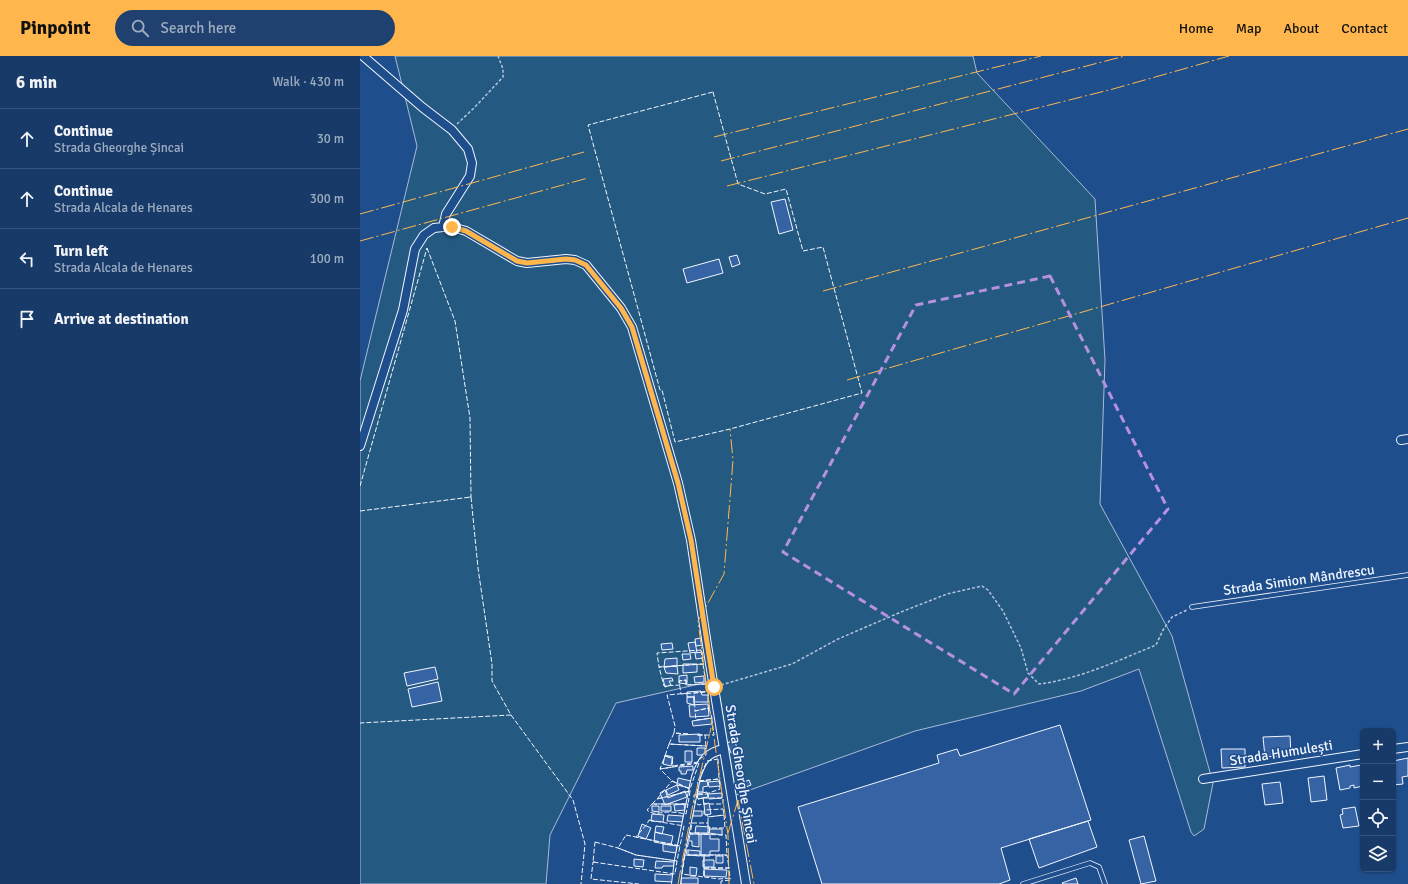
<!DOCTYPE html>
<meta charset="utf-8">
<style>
:root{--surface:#173a69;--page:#20416f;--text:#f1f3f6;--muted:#9eadc0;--line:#36547d;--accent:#ffb74d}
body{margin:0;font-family:Signika,sans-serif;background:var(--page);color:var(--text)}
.controls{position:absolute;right:12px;bottom:12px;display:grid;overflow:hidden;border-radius:6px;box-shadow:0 1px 3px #0004}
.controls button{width:36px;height:36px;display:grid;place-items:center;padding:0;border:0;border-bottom:1px solid var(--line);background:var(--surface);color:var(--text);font:20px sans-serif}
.stop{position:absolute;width:12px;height:12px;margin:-9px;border:3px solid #ffb74d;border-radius:50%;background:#fff}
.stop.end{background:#ffb74d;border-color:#fff;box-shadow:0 1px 4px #0008}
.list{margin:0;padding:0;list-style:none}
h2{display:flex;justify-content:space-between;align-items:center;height:52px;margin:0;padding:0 16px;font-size:17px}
h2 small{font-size:13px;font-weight:400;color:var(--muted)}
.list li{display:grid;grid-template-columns:26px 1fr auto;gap:12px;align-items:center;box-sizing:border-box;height:60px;padding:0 16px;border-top:1px solid var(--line)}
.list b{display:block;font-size:15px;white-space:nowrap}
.list p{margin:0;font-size:13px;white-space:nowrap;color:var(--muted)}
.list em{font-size:13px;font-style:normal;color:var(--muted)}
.icon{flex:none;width:22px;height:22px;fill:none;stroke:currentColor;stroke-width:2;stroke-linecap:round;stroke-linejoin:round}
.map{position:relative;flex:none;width:1048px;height:828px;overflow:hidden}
header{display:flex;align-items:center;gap:24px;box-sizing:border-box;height:56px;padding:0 20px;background:var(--accent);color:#111}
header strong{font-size:19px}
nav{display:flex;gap:22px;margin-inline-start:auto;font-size:14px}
.search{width:280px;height:36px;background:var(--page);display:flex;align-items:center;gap:10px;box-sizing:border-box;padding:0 14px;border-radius:22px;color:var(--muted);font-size:15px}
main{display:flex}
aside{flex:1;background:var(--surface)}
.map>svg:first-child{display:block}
.green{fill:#245a82;stroke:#a8bbd7}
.building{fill:#3563a3;stroke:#f2f6ff}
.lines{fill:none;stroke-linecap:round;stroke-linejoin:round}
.service-casing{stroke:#f2f6ff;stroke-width:5.5}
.minor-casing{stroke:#f2f6ff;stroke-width:10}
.path{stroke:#b3c4dc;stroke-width:1.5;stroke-dasharray:3 2;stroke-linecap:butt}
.service{stroke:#1f4e8c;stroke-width:4}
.minor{stroke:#1f4e8c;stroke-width:8}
.fence{stroke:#f2f6ff;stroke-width:1;stroke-dasharray:5 2;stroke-linecap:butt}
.power{stroke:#ffb74d;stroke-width:1;stroke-dasharray:14 3 2 3;stroke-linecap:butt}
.route{stroke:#ffb74d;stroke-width:5}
.marked{fill:none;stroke:#b691df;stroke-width:3;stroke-dasharray:8 5;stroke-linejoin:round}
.labels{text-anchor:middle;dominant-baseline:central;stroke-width:3;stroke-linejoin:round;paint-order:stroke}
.street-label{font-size:14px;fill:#f2f6ff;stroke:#1f4e8c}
</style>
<header>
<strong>Pinpoint</strong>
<div class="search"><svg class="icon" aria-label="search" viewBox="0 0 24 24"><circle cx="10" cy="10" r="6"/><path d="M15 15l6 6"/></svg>Search here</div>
<nav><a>Home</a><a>Map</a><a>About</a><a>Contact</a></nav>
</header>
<main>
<aside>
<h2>6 min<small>Walk · 430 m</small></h2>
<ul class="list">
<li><svg class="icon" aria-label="ahead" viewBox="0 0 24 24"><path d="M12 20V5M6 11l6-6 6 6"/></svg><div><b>Continue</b><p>Strada Gheorghe Șincai</p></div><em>30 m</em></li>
<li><svg class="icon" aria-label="ahead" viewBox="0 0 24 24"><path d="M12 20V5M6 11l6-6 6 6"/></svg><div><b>Continue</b><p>Strada Alcala de Henares</p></div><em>300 m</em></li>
<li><svg class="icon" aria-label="left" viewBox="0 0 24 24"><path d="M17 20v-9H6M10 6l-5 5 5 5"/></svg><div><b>Turn left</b><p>Strada Alcala de Henares</p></div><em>100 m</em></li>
<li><svg class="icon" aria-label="arrive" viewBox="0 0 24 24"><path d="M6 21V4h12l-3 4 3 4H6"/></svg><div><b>Arrive at destination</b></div></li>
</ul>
</aside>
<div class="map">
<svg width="1048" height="828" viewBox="0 0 1048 828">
<rect width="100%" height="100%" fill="#1f4e8c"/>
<path class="green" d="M35,0h578l4,17 118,126 10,161 -5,144 72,132 41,147 -9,46 -10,7 -3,-4 -52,-163 -58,22 -166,40 -179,64 -19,-115 -101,23 -66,132 -4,49h-186v-503l57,-235z"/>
<path class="building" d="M425,143l8,31 -14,4 -8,-32z
M377,199l3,9 -8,3 -3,-10z
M359,203l4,14 -36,10 -4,-14z
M341,582l2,7 -7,1 -1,-7z
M335,586l2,10 -7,1 -2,-10z
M312,587l1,6 -11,1 -1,-6z
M342,596l1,6 -7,1 -1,-6z
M322,598h8l1,5 -8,1z
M317,602v8l-13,1 1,-8z
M323,608h14v8l-14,1z
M317,610l1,8 -12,-1 -2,-6z
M75,611l3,12 -31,7 -3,-13z
M327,619v9l-8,-1v-7z
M344,620v6l-9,1 -1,-6z
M312,622l1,3h-4l2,4 -6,2 -2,-8z
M78,626l4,19 -30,6 -4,-18z
M341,635l1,4h6v7h-14v-5h-7v-5z
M327,641h7v8l-7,-2z
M348,648l1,12 -19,1 -1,-12z
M352,662v6l-19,2 -1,-5z
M700,669l31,95 -90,28 9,32 -11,4h-177l-24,-77 141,-44 -2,-8 20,-6 3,7z
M340,678v8h-21v-7z
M930,680l1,19 -26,2 -2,-20z
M374,684l4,10 -7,3 -4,-10z
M337,692h8v7h-8z
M861,693h24v18l-23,1z
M325,695h7v11h-7z
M305,699l8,2 -2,9 -8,-2z
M1048,702v18l-6,1 1,7 -10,1v-24z
M990,709v2l11,-2 2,21 -9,2v-3l-4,1v2l-10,2 -4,-22z
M333,710v4h-6l-1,4h-5v-3h-2v-4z
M964,720l3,24 -16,2 -3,-24z
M318,722l13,3 -2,7 -12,-3z
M389,724l2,5 -13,5 -2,-5z
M347,725l1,5 -5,1v5h-5l-1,-10z
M360,725v5l-11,1 -1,-5z
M920,726l3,21 -18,2 -3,-21z
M317,729l2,5 -11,5 -2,-5z
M305,734l3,8 17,-7 2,6 -22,8 -5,-12z
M347,736l1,5 -10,2 -1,-5z
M362,737v5l-13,1 -1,-5z
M349,747l2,11 -6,1 -1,-11z
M324,748l1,6 -10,1 -1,-6z
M292,750h7v6l-7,-1z
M301,750h10v5h-10z
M995,751l4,19 -16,2 -3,-13 3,-1 -1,-5z
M333,755h9v5h-9z
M292,758l12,1 -1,7 -12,-1z
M308,759l15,1v6l-16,-1z
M728,765l9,26 -58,21 -10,-29z
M282,768l9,4 -5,11 -8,-3z
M296,770l8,1 -2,7 -7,-2z
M336,770l14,1 -1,6h-14z
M350,773h12v6l-13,-2z
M295,776l18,4 -2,9 -17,-3z
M327,777h12v14l-7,-1v-5h-5z
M341,778h9v5h9v12h-9v5h-9z
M784,780l12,45 -15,3 -12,-44z
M303,788l14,2 -1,7 -13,-2z
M328,794l12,1v5l-12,-1z
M356,800h7v7h-7z
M274,803l10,1 -1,7 -9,-1z
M343,804h11v7h-11z
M296,805l18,1v4h-11l-1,2h-7z
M330,811l7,1 -1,8h-6z
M344,813l23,1 -1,7 -22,-1z
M295,818l18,1v7l-18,-1z
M321,822h17v6h-17z
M716,822l2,6h-15l-1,-1z"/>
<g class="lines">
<g class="service-casing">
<path id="service" d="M832,551l216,-32
M663,828l67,-21 9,4 6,17"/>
</g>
<g class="minor-casing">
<path id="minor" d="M3,0l59,51 30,23 16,19 4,14 -2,13 -24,38 -3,13
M1041,384l7,-1
M0,390l43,-136 12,-61 9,-14 10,-7 9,-1h9l14,4 51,30 10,2 39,-4 9,1 11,5 35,43 11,19 46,156 13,57 16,105 39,239
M1033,693l15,-2
M843,723l160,-25
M316,828l3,-24 17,-83c6,-17 10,-24 28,-28"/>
</g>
<path class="path" d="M97,68l17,-16 29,-31v-8l-5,-13
M361,629l71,-21 46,-25 63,-27 46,-18 35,-8 6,4 15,21 18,37 7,25 11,11c41,-5 80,-24 117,-39l7,-15 9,-13 15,-7"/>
<use href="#service" class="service"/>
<use href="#minor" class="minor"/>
<path class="fence" d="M353,36l25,92 27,10 21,-5 17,62 20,-4 39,146 -132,36 -55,13 -13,-52h-2l-72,-265z
M67,192l28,73 15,97 1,79h-2
M0,430l67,-238
M0,455l111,-14 7,71 14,96v17l19,34 -151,8
M341,594l2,14 -44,3 -2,-14z
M343,608l3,20 -20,1v-5l-7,1 1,4 -16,1 -5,-19z
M326,624v5l20,-1 1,8 -26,2 -2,-13z
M348,635l1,17 -14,3 -1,-18z
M349,652l3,10 -16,2 -1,-9z
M151,659l62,85 12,44 -4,40
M328,678l-14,-1 1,-7 -8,-31 23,-2
M328,678l-14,-1 -5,11 37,2 -1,-11
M337,679h8
M338,679h16l-2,-14
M309,688l37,2v9l-5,3 -3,4 -25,4 -1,-8 -7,-2z
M305,700l7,2 1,9 -13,2z
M358,703l1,20 -21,2 9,-20z
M339,707l-9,26 -18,-8 -12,-12z
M359,723l1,10 -14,5 -9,1 1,-14z
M312,725l18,8v2l-33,8z
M330,735l-2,13h-36l5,-5z
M334,739h3l1,4 5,-1 1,6 -6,1 -1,-2h-3z
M343,742h20v6h-19z
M292,748h36l-2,10c-5,-1 -11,-2 -17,-2 -7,0 -16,4 -22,-2z
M363,753l1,6 -16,2 -1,-2h-3v-5z
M364,759l1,13h-17v-11z
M289,764l35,6 -4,20 -44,-9 11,-13z
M332,767h16v11h-18z
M330,778l36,1 1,20h-41z
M266,779l54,11 -3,15 -41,-6 -18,-7z
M235,786l23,6 18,7 41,6 -2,13 -82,-12z
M325,799h19v22l-22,-3z
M344,799h23l2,13h-25z
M235,806h-2l-2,17 48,5
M344,812h25l1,10 -11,1 -15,-2z
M361,828v-3l10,-1 -1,-2"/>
<path class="power" d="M354,81l327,-81
M361,105l404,-105
M367,130l386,-97 116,-33
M0,158l224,-62
M0,185l228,-63
M463,235l585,-162
M487,324l561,-162
M378,744l16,84
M368,777l10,-33
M318,828l14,-75 19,-81
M369,828l-1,-49 -23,-160 -7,-54 26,-47 9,-114 -3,-31"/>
</g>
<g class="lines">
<path class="route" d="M92,171l14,4 51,30 10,2 39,-4 9,1 11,5 35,43 11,19 46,156 13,57 23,147"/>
</g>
<path class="marked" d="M690,220l118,233 -154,185 -231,-142 133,-247z"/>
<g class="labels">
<g class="street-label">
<text transform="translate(939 524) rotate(-8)">Strada Simion Mândrescu</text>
<text transform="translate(921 697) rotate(-9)">Strada Humulești</text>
<text transform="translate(381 718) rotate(81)">Strada Gheorghe Șincai</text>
</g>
</g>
</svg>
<div class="controls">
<button>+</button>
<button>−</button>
<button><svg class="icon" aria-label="locate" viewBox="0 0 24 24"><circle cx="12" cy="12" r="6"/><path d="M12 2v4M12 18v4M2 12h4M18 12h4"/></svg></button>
<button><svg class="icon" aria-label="layers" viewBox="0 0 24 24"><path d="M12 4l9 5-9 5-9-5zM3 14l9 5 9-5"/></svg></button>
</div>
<div class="stop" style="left:354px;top:631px"></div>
<div class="stop end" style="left:92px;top:171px"></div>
</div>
</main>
